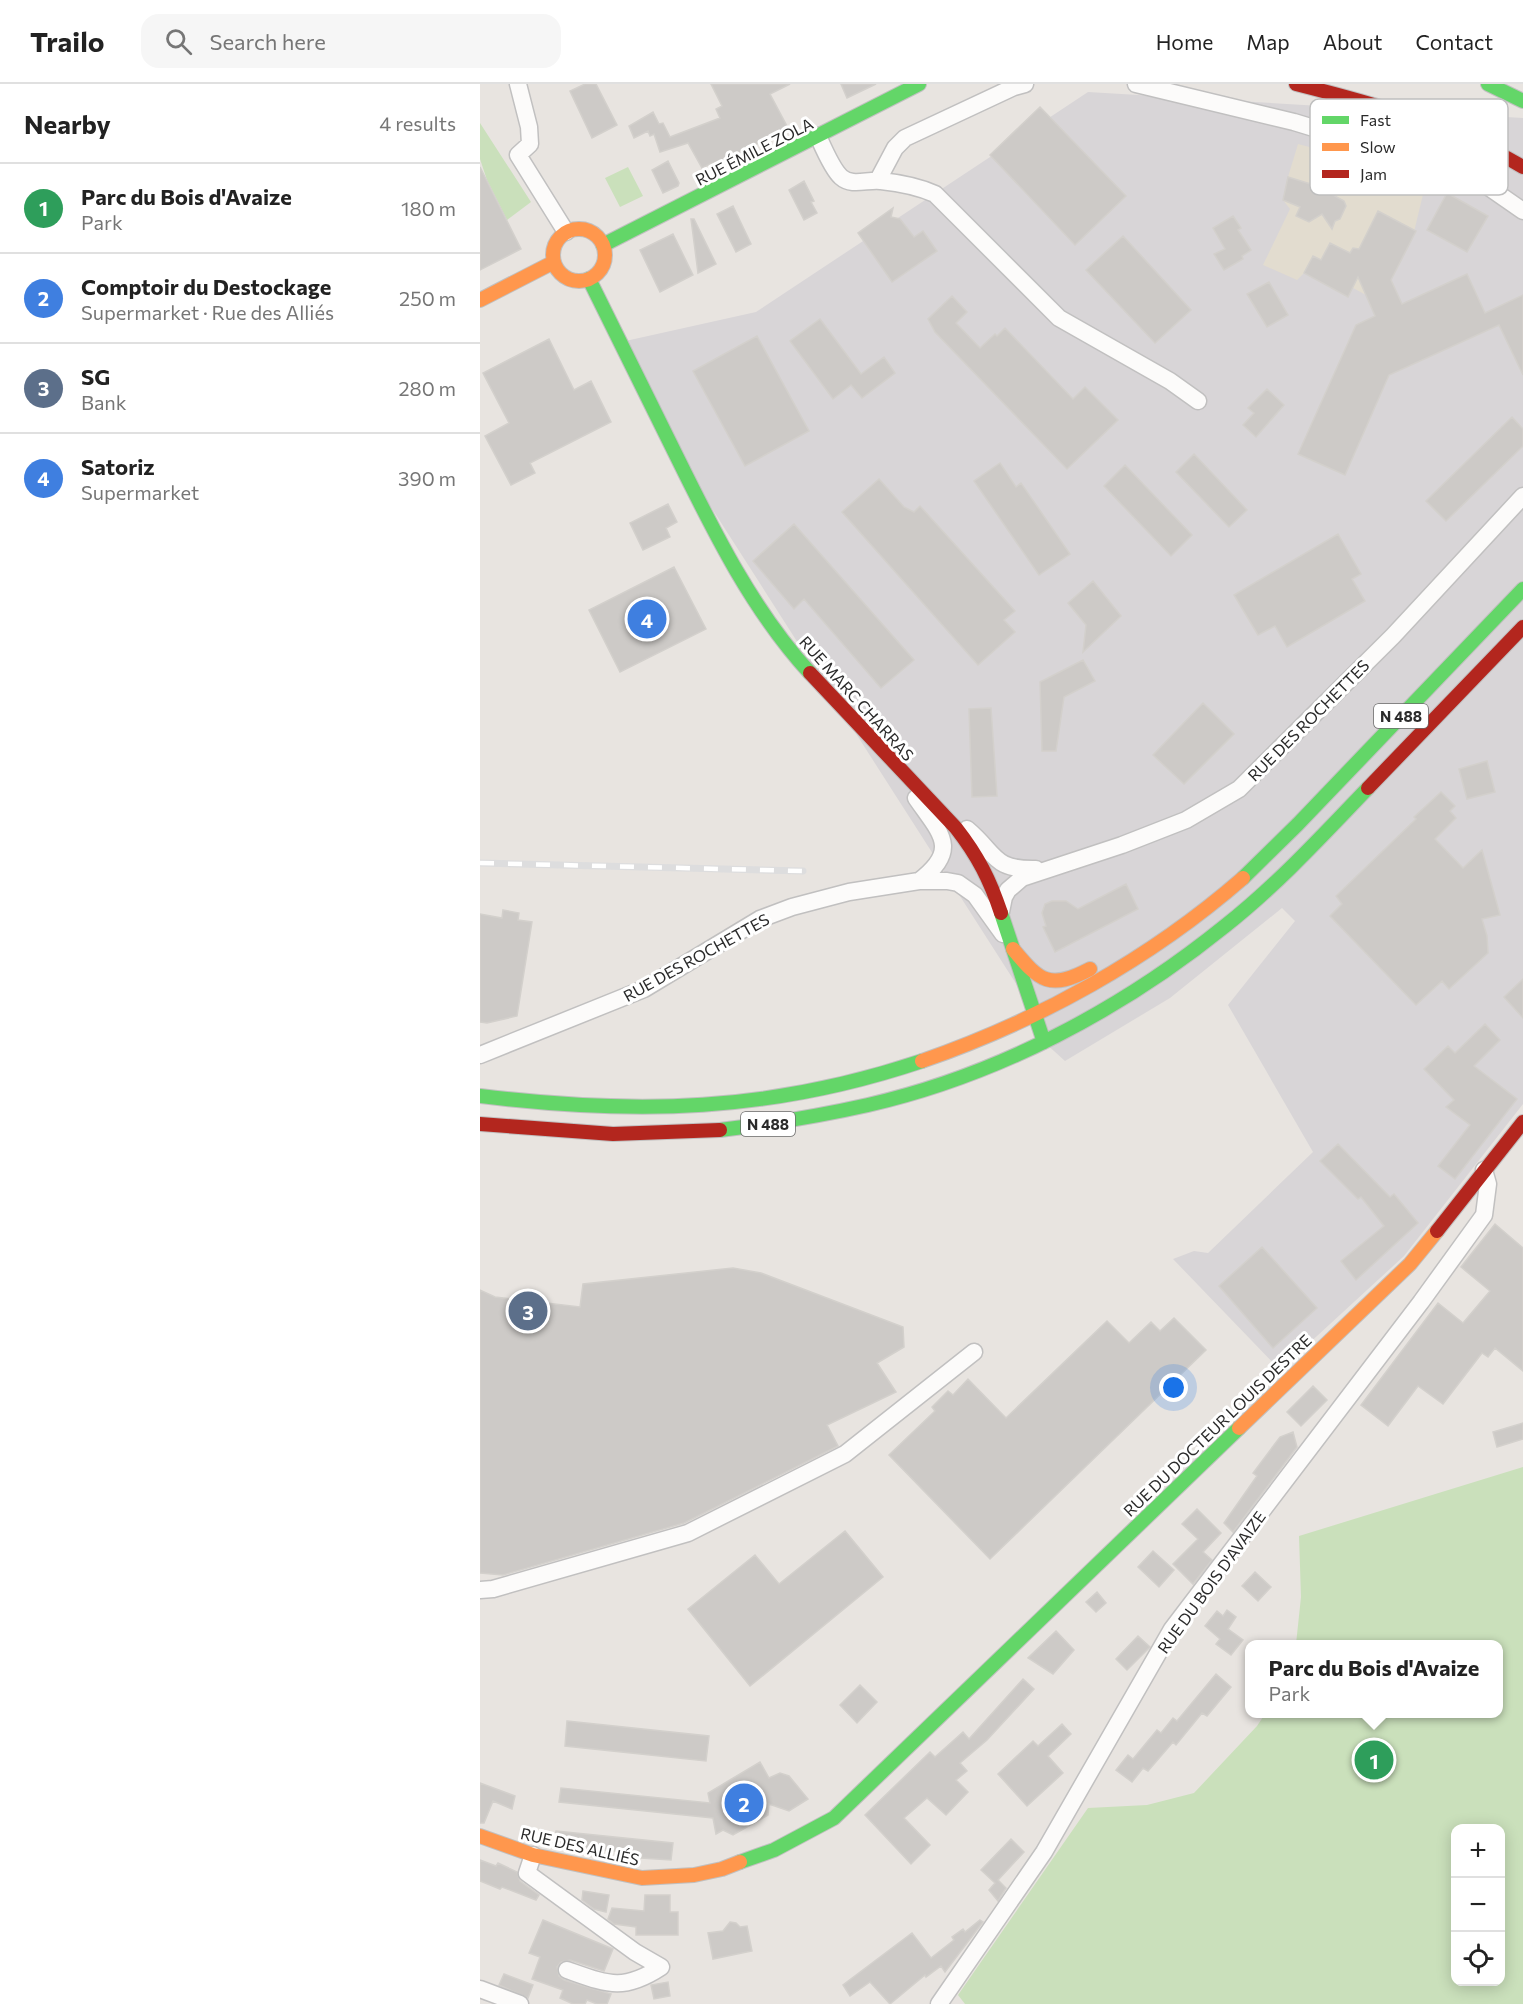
<!DOCTYPE html>
<meta charset="utf-8">
<style>
:root{--surface:#fff;--page:#f6f6f6;--text:#222;--muted:#767676;--line:#e0e0e0;--accent:#db2777}
body{margin:0;font-family:Commissioner,sans-serif;background:var(--page);color:var(--text)}
.controls{position:absolute;right:18px;bottom:18px;display:grid;overflow:hidden;border-radius:12px;box-shadow:0 3px 15px #0003}
.controls button{width:54px;height:54px;display:grid;place-items:center;padding:0;border:0;border-bottom:2px solid var(--line);background:var(--surface);color:var(--text);font:30px sans-serif}
.you{position:absolute;left:694px;top:1304px;width:21px;height:21px;margin:-15px;border:4px solid #fff;border-radius:50%;background:#1a73e8;box-shadow:0 0 0 9px #1a73e833}
.badge{display:grid;place-items:center;width:39px;height:39px;border-radius:50%;background:var(--accent);color:#fff;font-size:20px;font-weight:700}
.pin{position:absolute;translate:-50% -50%;border:3px solid #fff;box-shadow:0 2px 6px #0006}
.popup{position:absolute;left:765px;top:1556px;width:258px;height:78px;box-sizing:border-box;display:grid;place-content:center;border-radius:12px;background:var(--surface);filter:drop-shadow(0 2px 4px #0005);font-size:20px;white-space:nowrap;color:var(--muted)}
.popup b{font-size:22px;color:var(--text)}
.popup::after{content:'';position:absolute;left:50%;top:100%;margin-left:-12px;border:12px solid transparent;border-top-color:var(--surface)}
.list{margin:0;padding:0;list-style:none}
h2{display:flex;justify-content:space-between;align-items:center;height:78px;margin:0;padding:0 24px;font-size:26px}
h2 small{font-size:20px;font-weight:400;color:var(--muted)}
.list li{display:grid;grid-template-columns:39px 1fr auto;gap:18px;align-items:center;box-sizing:border-box;height:90px;padding:0 24px;border-top:2px solid var(--line)}
.list b{display:block;font-size:22px;white-space:nowrap}
.list p{margin:0;font-size:20px;white-space:nowrap;color:var(--muted)}
.list em{font-size:20px;font-style:normal;color:var(--muted)}
.icon{flex:none;width:33px;height:33px;fill:none;stroke:currentColor;stroke-width:2;stroke-linecap:round;stroke-linejoin:round}
.map{position:relative;flex:none;width:1043px;height:1920px;overflow:hidden}
header{display:flex;align-items:center;gap:36px;box-sizing:border-box;height:84px;padding:0 30px;background:var(--surface);border-bottom:2px solid var(--line)}
header strong{font-size:28px}
nav{display:flex;gap:33px;margin-inline-start:auto;font-size:21px}
.search{width:420px;height:54px;background:var(--page);display:flex;align-items:center;gap:15px;box-sizing:border-box;padding:0 21px;border-radius:18px;color:var(--muted);font-size:22px}
main{display:flex}
aside{flex:1;background:var(--surface)}
.map>svg:first-child{display:block}
.industrial{fill:#d8d5d7}
.education{fill:#e2dccf}
.green{fill:#cae0bb;fill-rule:evenodd}
.building{fill:#cdcac7;stroke:#d3d0cc;stroke-width:1.5}
.lines{fill:none;stroke-linecap:round;stroke-linejoin:round}
.street-casing{stroke:#c1c0c0;stroke-width:19}
.fast-casing{stroke:#c1c0c0;stroke-width:16}
.slow-casing{stroke:#c1c0c0;stroke-width:16}
.jam-casing{stroke:#c1c0c0;stroke-width:16}
.street{stroke:#fcfbfa;stroke-width:16}
.fast{stroke:#63d668;stroke-width:14}
.slow{stroke:#ff974d;stroke-width:14}
.jam{stroke:#b3261e;stroke-width:14}
.rail-casing{stroke:#ddddde;stroke-width:7}
.rail{stroke:#fff;stroke-width:4.5;stroke-dasharray:14;stroke-linecap:butt}
.labels{text-anchor:middle;dominant-baseline:central;stroke-width:6;stroke-linejoin:round;paint-order:stroke}
.shield{fill:#fff;stroke:#6a6a6a;stroke-width:1.5}
.shield-label{font-size:15px;font-weight:bold;fill:#2a2a2a}
.street-label{font-size:16px;fill:#2a2a2a;stroke:#fff}
.key{fill:#fff;stroke:#bfbfbf;stroke-width:1.5}
.key-label{font-size:16px;fill:#2a2a2a}
</style>
<header>
<strong>Trailo</strong>
<div class="search"><svg class="icon" aria-label="search" viewBox="0 0 24 24"><circle cx="10" cy="10" r="6"/><path d="M15 15l6 6"/></svg>Search here</div>
<nav><a>Home</a><a>Map</a><a>About</a><a>Contact</a></nav>
</header>
<main>
<aside>
<h2>Nearby<small>4 results</small></h2>
<ul class="list">
<li><span class="badge" style="background:#2e9e5b">1</span><div><b>Parc du Bois d'Avaize</b><p>Park</p></div><em>180 m</em></li>
<li><span class="badge" style="background:#3f7fe0">2</span><div><b>Comptoir du Destockage</b><p>Supermarket · Rue des Alliés</p></div><em>250 m</em></li>
<li><span class="badge" style="background:#5c6f8a">3</span><div><b>SG</b><p>Bank</p></div><em>280 m</em></li>
<li><span class="badge" style="background:#3f7fe0">4</span><div><b>Satoriz</b><p>Supermarket</p></div><em>390 m</em></li>
</ul>
</aside>
<div class="map">
<svg width="1043" height="1920" viewBox="0 0 1043 1920">
<rect width="100%" height="100%" fill="#e8e4e0"/>
<path class="industrial" d="M608,8l435,26v986l-119,152 -124,114 -107,-111 21,-8 14,2 105,-101 -85,-147 67,-84 -13,-13 -112,90 -105,63 -21,-19 -8,-27 -373,-583 -42,-90 135,-30z"/>
<path class="education" d="M818,60l129,34 -14,58 -22,43 7,16 -27,12 -5,-12 -13,-7 -5,9 -44,-24 -7,7 -34,-15 27,-56 -7,-9 5,-23z"/>
<path class="green" d="M0,39l51,79 -24,18 -20,-40 -7,-21z
M148,83l15,29 -23,11 -15,-29z
M1043,1383v537h-558l-7,-9 130,-187 59,-3 47,-12 63,-67 8,-12h233v-70h-202l5,-47 -2,-61zM1020,1744v154h-44v-154z"/>
<path class="building" d="M105,0h11l21,41 -25,13 -22,-47z
M231,0h79l-20,10 18,34 -74,38 -2,-3 -10,5 -14,-25 -28,9 -6,-18 -4,2 -2,-5 -14,7 -5,-12 24,-14 6,12 4,-1 7,14 50,-19 -4,-9 6,-3z
M361,0h35l-29,14z
M560,23l86,89 -51,49 -85,-90z
M188,77l11,22 -1,3 -15,7 -11,-23z
M0,83l41,82 -41,21z
M808,93l29,9 27,15 2,5 -6,13 -5,2 -3,8 -10,-15 -13,8 -13,-6 4,-9 -17,-7z
M324,97l10,20 -3,1 6,11 -13,7 -15,-30z
M967,109l41,23 -21,36 -40,-22z
M253,122l18,38 -15,8 -19,-38z
M413,124l-2,9 9,2 14,18 9,-6 14,20 -45,31 -34,-49z
M898,127l38,20 -25,49 11,24 65,-30 18,39 38,-18v80l-24,-50 -110,50 -44,100 -47,-21 58,-129 19,-9 -17,-39 -10,20 -44,-24 9,-17 8,4 9,-17 20,10 3,-5 6,1z
M753,132l8,12 -3,2 13,20 -9,6 1,3 -19,11 -10,-16 11,-5 -12,-21z
M211,135h3l22,45 -18,9z
M193,150l20,41 -33,17 -20,-42z
M643,152l68,74 -36,33 -69,-73z
M789,198l19,33 -21,12 -20,-33z
M472,212l15,16 -11,11 24,25 15,-14 2,2 8,-8 68,71 12,-12 33,33 -51,49 -132,-137 -7,-13z
M340,235l41,55 23,-17 11,16 -33,25 -11,-13 -18,14 -43,-58z
M277,252l52,95 -64,35 -52,-95z
M69,255l25,51 17,-9 20,41 -81,41 5,10 -24,12 -26,-49 24,-13 -26,-50z
M787,305l17,16 -28,32 -13,-12 11,-12 -6,-5z
M1032,333l11,12v17l-77,75 -20,-20z
M714,370l53,56 -18,17 -53,-55z
M520,379l16,24 5,-4 49,71 -31,21 -65,-94z
M645,381l67,70 -21,21 -67,-70z
M399,395l25,28 10,5 6,-6 95,105 -11,9 11,12 -37,33 -136,-153z
M188,420l9,18 -11,6 4,9 -27,13 -13,-27z
M314,440l120,136 -33,28 -77,-89 -10,10 -41,-48z
M858,450l23,40 -9,5 13,22 -78,46 -12,-21 -17,9 -24,-40z
M194,483l32,62 -86,43 -31,-62z
M613,497l28,35 -38,36 3,-27 -18,-22z
M603,576l12,21 -31,16 -8,54h-14l-2,-69z
M723,619l31,31 -50,50 -31,-29z
M511,624l6,88 -25,1 -3,-88z
M1007,677l8,31 -28,7 -8,-30z
M961,708l14,14 -5,5 6,7 -21,21 28,29 19,-18 18,65 -18,4 5,17 1,17 -39,36 -7,-8 -26,24 -86,-89 12,-12 -6,-8 80,-77 -2,-2z
M646,800l12,25 -83,43 -12,-25 3,-1 -4,-13 3,-9 7,-3h14l12,8z
M23,826l16,3 -1,7 14,2 -15,94 -30,7 -7,-1v-108l22,4z
M1043,895v39l-19,-21z
M1005,940l15,16 -26,26 43,33 -62,80 -17,-13 32,-41 -24,-18 8,-7 -30,-31 24,-23 7,7z
M858,1060l52,53 4,-3 24,29 -62,57 -15,-19 43,-35 -23,-29 -3,2 -38,-38z
M1015,1140l28,24v123l-28,-23 -7,9 -6,-4 -39,51 -25,-18 -30,40 -27,-21 77,-102 25,20 27,-32 -29,-24z
M782,1163l55,61 -44,40 -54,-62z
M253,1184l28,5 142,54 1,20 -27,16 19,29 -69,33 11,21 -154,77 -181,52 -23,-2v-283l15,7 85,10 3,-23z
M694,1234l32,32 -216,209 -101,-104 46,-44 -3,-4 16,-16 5,4 15,-16 38,39 101,-97 22,22 22,-21 9,9z
M833,1302l14,14 -26,26 -14,-14z
M1043,1339v16l-26,8 -4,-15z
M813,1348l4,15 -64,85 -9,-9 33,-47 -4,-3 27,-36z
M717,1425l24,24 -18,19 9,8 -19,24 -20,-20 25,-25 -16,-15z
M365,1447l38,46 -133,109 -62,-77 67,-54 24,29z
M673,1467l21,19 -15,17 -21,-20z
M775,1488l16,15 -13,14 -16,-15z
M617,1508l9,11 -10,9 -10,-10z
M747,1526l9,7 -8,12 15,11 -12,15 -15,-11 4,-5 -15,-13 12,-15 6,5z
M576,1547l18,19 -21,24 -25,-16z
M658,1552l12,11 -23,23 -11,-11z
M736,1590l15,13 -24,29 -5,-3 -26,32 -3,-3 -25,29 -5,-3 -11,14 -16,-12 12,-15 5,4 24,-29 4,3 12,-15 4,3z
M543,1595l11,10 -47,51 -27,23 7,8 -11,9 12,12 -22,23 -19,-17 -23,20 26,27 -19,19 -46,-49 65,-63 5,5 28,-25 6,7z
M380,1601l17,17 -20,21 -17,-18z
M87,1637l142,15 -3,25 -141,-15z
M582,1640l9,10 -23,22 15,17 -36,33 -29,-32 35,-33 5,5z
M280,1678l9,16 11,-5 9,3 19,23 -19,12 -20,-7 -1,11 -35,20 -10,-5 -7,4 -3,-16 -154,-16 2,-14 149,15 -2,-10z
M0,1699l35,13 -3,13 -19,-8 -9,22h-4z
M76,1747l117,12 -2,17 -30,-2 1,-4 -74,-8 -1,2 -13,-4z
M531,1755l13,13 -26,28 8,8 -8,13 -9,-11 6,-7 -14,-13z
M0,1776l16,6 2,-3 19,9 3,9 19,14 -3,5 -34,-13 -2,2 -20,-8z
M103,1807l26,4 -3,17 -12,-3 -12,-9z
M165,1811h25v17h8v23h-42v-8l-22,-3 -6,-5 4,-11 32,3z
M63,1836l70,29 -9,22 -34,-11 -9,2 -4,5 2,9 5,4 47,14 -4,10h-10l-10,-4 -2,4h-12l-13,-6 3,-8 -31,-11 8,-22 -11,-4z
M500,1836l3,2 -38,50 -4,-6 -15,11 -1,-2 -35,29 -20,-22 -20,14 -7,-11 69,-52 19,25 23,-18 -2,-3 11,-8 2,3z
M250,1838l6,1 4,4 7,-1 5,25 -39,8 -5,-26 15,-2z
M24,1890l29,11 -5,13 -29,-13z
M188,1898l2,14 -16,3 -3,-14z"/>
<g class="lines">
<g class="street-casing">
<path id="street" d="M38,0l11,43 1,17 -12,11 48,77
M656,0l158,38 151,46 42,18 36,25
M338,52c5,11 14,33 23,41 11,10 27,2 40,4 19,2 36,5 54,13l124,124 111,63 28,20
M398,96l17,-32 10,-10 109,-51 11,-3
M436,714c24,35 45,51 3,83
M487,745c30,25 25,41 69,40
M521,828l3,-15 4,-7 14,-12 100,-33 64,-25 53,-31 154,-153 130,-140
M0,971l164,-66 116,-70 32,-12 57,-15 70,-11h28l11,2 17,12 28,39
M0,1506l13,-1 195,-56 157,-79 129,-102
M53,1771l-6,18 108,79 26,15c-38,25 -54,17 -94,3
M0,1905l40,15
M459,1920l105,-152 128,-223 249,-327 63,-87 4,-31 -4,-14"/>
</g>
<g class="fast-casing">
<path id="fast" d="M1008,0l35,17
M123,161l316,-161
M109,195c30,60 59,120 89,180 37,75 75,152 132,214
M763,794l55,-54 225,-235
M521,829l43,129
M0,1012c157,19 290,16 442,-35
M240,1046c50,-6 99,-14 148,-25 130,-30 253,-95 357,-179 52,-41 98,-91 143,-138
M260,1778l34,-12 60,-32 405,-390"/>
</g>
<g class="slow-casing">
<path id="slow" d="M73 171a26 26 0 1 1 52 0a26 26 0 1 1-52 0Z
M0,216l74,-38
M533,865c27,33 37,41 77,20
M442,977c116,-40 228,-102 321,-183
M759,1344l171,-164 27,-33
M0,1752l53,19 109,23 52,-3 28,-6 18,-7"/>
</g>
<g class="jam-casing">
<path id="jam" d="M816,0c79,20 156,41 227,83
M330,589l146,155c22,28 34,52 45,85
M888,704l155,-161
M0,1040l133,10 107,-4
M957,1147l86,-109"/>
</g>
<use href="#street" class="street"/>
<use href="#fast" class="fast"/>
<use href="#slow" class="slow"/>
<use href="#jam" class="jam"/>
<g class="rail-casing">
<path id="rail" d="M0,779l323,8"/>
</g>
<use href="#rail" class="rail"/>
</g>
<g class="labels">
<g class="shield">
<rect x="894" y="620" width="54" height="24" rx="4.5"/>
<rect x="261" y="1028" width="54" height="24" rx="4.5"/>
</g>
<g class="shield-label">
<text x="921" y="632">N 488</text>
<text x="288" y="1040">N 488</text>
</g>
<g class="street-label">
<text transform="translate(274 67) rotate(-27)">RUE ÉMILE ZOLA</text>
<text transform="translate(377 614) rotate(48)">RUE MARC CHARRAS</text>
<text transform="translate(828 636) rotate(-45)">RUE DES ROCHETTES</text>
<text transform="translate(216 873) rotate(-29)">RUE DES ROCHETTES</text>
<text transform="translate(737 1341) rotate(-44)">RUE DU DOCTEUR LOUIS DESTRE</text>
<text transform="translate(731 1498) rotate(-54)">RUE DU BOIS D'AVAIZE</text>
<text transform="translate(100 1762) rotate(13)">RUE DES ALLIÉS</text>
</g>
</g>
<rect x="830" y="15" width="198" height="96" rx="9" class="key"/>
<rect x="842" y="32" width="27" height="8" fill="#63d668"/>
<rect x="842" y="59" width="27" height="8" fill="#ff974d"/>
<rect x="842" y="86" width="27" height="8" fill="#b3261e"/>
<g class="key-label">
<text x="880" y="42">Fast</text>
<text x="880" y="69">Slow</text>
<text x="880" y="96">Jam</text>
</g>
</svg>
<div class="controls">
<button>+</button>
<button>−</button>
<button><svg class="icon" aria-label="locate" viewBox="0 0 24 24"><circle cx="12" cy="12" r="6"/><path d="M12 2v4M12 18v4M2 12h4M18 12h4"/></svg></button>
</div>
<div class="you"></div>
<div class="pin badge" style="left:894px;top:1676px;background:#2e9e5b">1</div>
<div class="popup"><b>Parc du Bois d'Avaize</b>Park</div>
<div class="pin badge" style="left:264px;top:1719px;background:#3f7fe0">2</div>
<div class="pin badge" style="left:48px;top:1227px;background:#5c6f8a">3</div>
<div class="pin badge" style="left:167px;top:535px;background:#3f7fe0">4</div>
</div>
</main>
